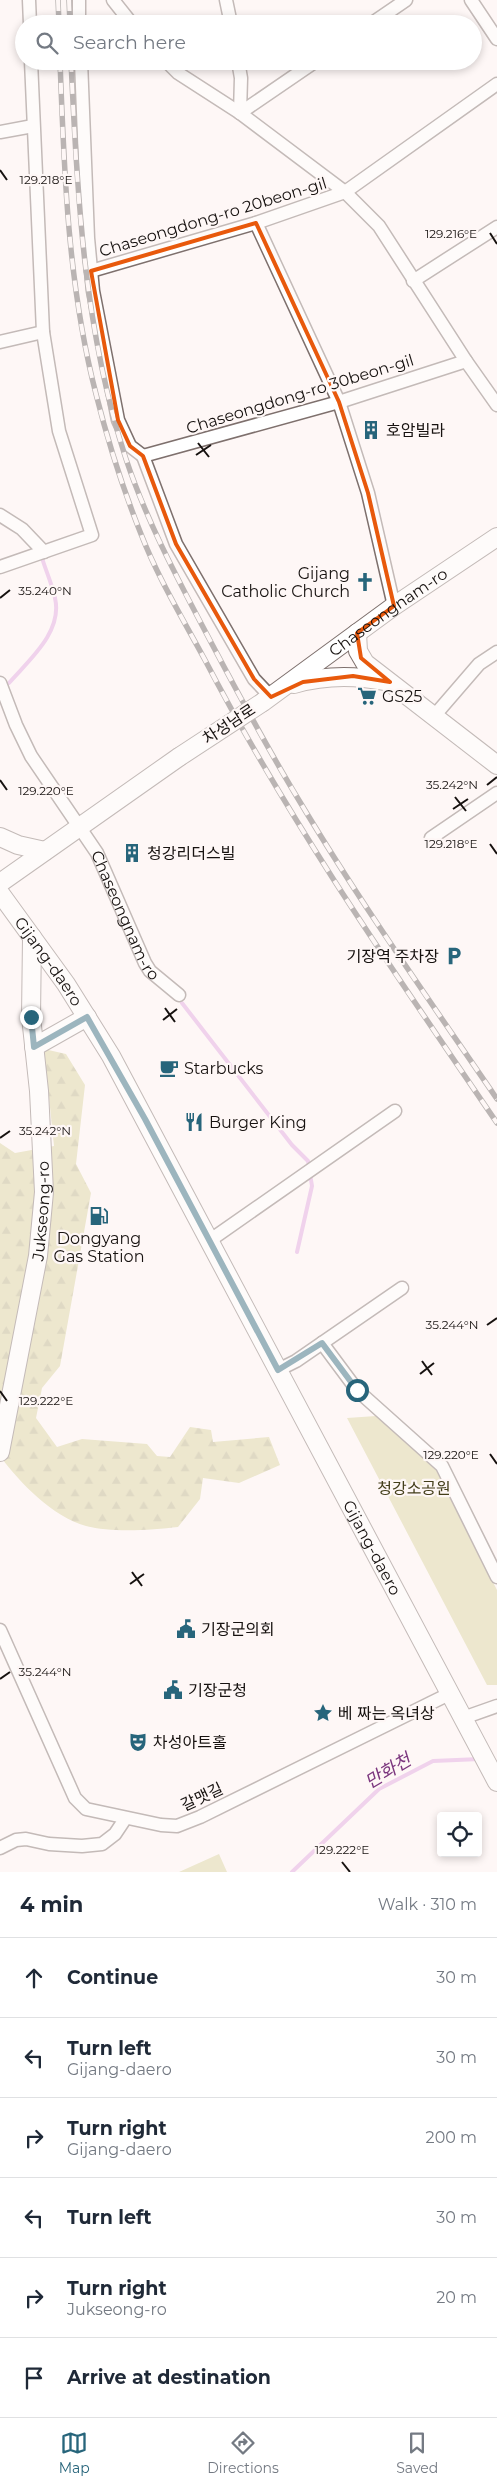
<!DOCTYPE html>
<meta charset="utf-8">
<style>
:root{--surface:#fff;--page:#f2f2f3;--text:#1f2937;--muted:#747a83;--line:#e0e1e3;--accent:#27657b}
body{margin:0;font-family:Montserrat,"Noto Sans KR",sans-serif;background:var(--page);color:var(--text)}
.controls{position:absolute;right:15px;bottom:15px;display:grid;overflow:hidden;border-radius:5px;box-shadow:0 2px 8px #0003}
.controls button{width:45px;height:45px;display:grid;place-items:center;padding:0;border:0;border-bottom:1px solid var(--line);background:var(--surface);color:var(--text);font:25px sans-serif}
.stop{position:absolute;width:15px;height:15px;margin:-11px;border:4px solid #27657b;border-radius:50%;background:#fff}
.stop.end{background:#27657b;border-color:#fff;box-shadow:0 1px 5px #0008}
.list{margin:0;padding:0;list-style:none}
h2{display:flex;justify-content:space-between;align-items:center;height:65px;margin:0;padding:0 20px;font-size:21px}
h2 small{font-size:16px;font-weight:400;color:var(--muted)}
.list li{display:grid;grid-template-columns:32px 1fr auto;gap:15px;align-items:center;box-sizing:border-box;height:80px;padding:0 20px;border-top:1px solid var(--line)}
.list b{display:block;font-size:19px;white-space:nowrap}
.list p{margin:0;font-size:16px;white-space:nowrap;color:var(--muted)}
.list em{font-size:16px;font-style:normal;color:var(--muted)}
.icon{flex:none;width:28px;height:28px;fill:none;stroke:currentColor;stroke-width:2;stroke-linecap:round;stroke-linejoin:round}
.map{position:relative;flex:none;width:497px;height:1872px;overflow:hidden}
.search{position:absolute;background:var(--surface);box-shadow:0 2px 8px #0003;left:15px;right:15px;top:15px;height:55px;display:flex;align-items:center;gap:12px;box-sizing:border-box;padding:0 18px;border-radius:28px;color:var(--muted);font-size:19px}
.sheet{height:545px;background:var(--surface)}
nav{display:flex;justify-content:space-around;align-items:center;box-sizing:border-box;height:70px;border-top:1px solid var(--line);background:var(--surface);font-size:14px;color:var(--muted)}
nav a{display:grid;justify-items:center;gap:2px}
nav .on{color:var(--accent)}
.map>svg:first-child{display:block}
.forest{fill:url(#forest-firs)}
.park{fill:#d9d29e}
.lines{fill:none;stroke-linecap:round;stroke-linejoin:round}
.stream{stroke:#dfa5e0;stroke-width:4}
.street-casing{stroke:#7e706d;stroke-width:15}
.secondary-casing{stroke:#7e706d;stroke-width:20}
.street{stroke:#fff;stroke-width:12}
.secondary{stroke:#fff;stroke-width:18}
.rail-casing{stroke:#696362;stroke-width:5.5}
.rail{stroke:#fef7f6;stroke-width:4;stroke-dasharray:11;stroke-linecap:butt}
.secondary-bridge-casing{stroke:#7e706d;stroke-width:20;stroke-linecap:butt}
.secondary-bridge{stroke:#fff;stroke-width:18}
.route{stroke:#27657b;stroke-width:6}
.marked{fill:none;stroke:#e8590c;stroke-width:4;stroke-linejoin:round}
.ticks{fill:none;stroke:#171210;stroke-width:2}
.labels{text-anchor:middle;dominant-baseline:central;stroke-width:4.5;stroke-linejoin:round;paint-order:stroke}
.street-label{font-size:16px;fill:#171210;stroke:#fef7f6}
.poi-label{font-size:16px;fill:#171210;stroke:#fef7f6;text-anchor:start}
.park-label{font-size:16px;fill:#433e1a;stroke:#fef7f6}
.water-label{font-size:18px;font-style:italic;fill:#7c377f;stroke:#fef7f6}
.ticks-label{font-size:12px;text-anchor:middle;fill:#171210;stroke:#fef7f6;stroke-width:4.5;stroke-linejoin:round;paint-order:stroke}
</style>
<div class="map">
<svg width="497" height="1872" viewBox="0 0 497 1872">
<defs>
<pattern id="forest-firs" width="22" height="20" patternUnits="userSpaceOnUse" patternTransform="scale(1.25)"><rect width="22" height="20" fill="#d9d29e"/><path d="M5 1l3.5 6h-7zM16 11l3.5 6h-7z" fill="#bab387"/></pattern>
</defs>
<rect width="100%" height="100%" fill="#fef7f6"/>
<path class="forest" d="M44,1049l22,5 19,31 -9,79 15,29 -31,173 -18,22 -6,30 21,29 25,-8 65,5 10,12 13,1 20,-30 21,3 2,12 56,-5 11,28 -41,18 -36,-5 -3,21 -22,28c-26,3 -66,6 -92,-1 -33,-9 -66,-43 -86,-70v-313l15,10 39,-7z"/>
<path class="park" d="M376,1416l60,54 61,120v95h-10l-140,-267z
M219,1854l8,18h-48z"/>
<g class="lines">
<path class="stream" d="M9,683c20,-23 54,-51 46,-85 -3,-14 -9,-27 -13,-40
M182,1003l110,142 16,16 1,6
M297,1252l15,-66 -2,-12
M292,1872l87,-83 54,-28 47,-2"/>
<g class="street-casing">
<g id="street">
<path d="M29,0l1,24"/>
<path d="M79,0v24"/>
<path d="M113,0l19,24"/>
<path d="M226,0l5,24"/>
<path d="M471,0l26,39"/>
<path d="M371,24l35,-24"/>
<path d="M81,61l7,177 5,53 25,129 12,26 13,10"/>
<path d="M166,61l12,12 62,40 105,79 34,34 87,135 31,44"/>
<path d="M238,61l3,17 -1,35"/>
<path d="M240,113l76,-52"/>
<path d="M0,132l33,-6"/>
<path d="M256,223l83,179 29,91 26,113"/>
<path d="M91,271l165,-48 89,-31 152,-108"/>
<path d="M413,281l84,-54"/>
<path d="M0,342l43,-10"/>
<path d="M143,456l196,-54 127,-41"/>
<path d="M143,456l33,88 78,135 17,18"/>
<path d="M0,515l22,14 22,23"/>
<path d="M0,567l92,-32 -33,-104 -16,-99 -12,-271"/>
<path id="s1" d="M0,683l16,42 15,31 66,97 48,110 5,8 29,24"/>
<path d="M435,715l44,-51 18,-12"/>
<path d="M431,838l66,-45"/>
<path d="M209,1241l186,-130"/>
<path d="M322,1343l35,47 85,76 55,111"/>
<path d="M278,1370l18,-9 106,-73"/>
<path d="M0,1630l75,168 11,11 75,16 16,1 23,-9 249,-123"/>
<path d="M463,1718l34,-12"/>
<path d="M0,1848l16,-8 10,-1 23,5 33,2 20,-2 13,-10 10,-15"/>
</g>
</g>
<g class="secondary-casing">
<g id="secondary">
<path d="M357,633l1,18 7,12 132,102"/>
<path d="M294,684c31,-9 59,-9 90,-3"/>
<path id="s2" d="M263,702l131,-96 103,-69"/>
<path d="M0,837l18,8 27,6"/>
<path d="M0,883l179,-126"/>
<path id="s3" d="M0,893l66,91 45,72 386,726"/>
<path d="M34,1047l53,-30"/>
<path id="s4" d="M0,1452l38,-196 6,-64 -5,-101 -8,-74 1,-80"/>
</g>
</g>
<use href="#street" class="street"/>
<use href="#secondary" class="secondary"/>
<g class="rail-casing">
<path id="rail" d="M58,0l1,24
M69,0l1,24
M60,61c4,111 8,225 36,333 12,48 27,95 45,140 17,44 42,85 64,126 85,163 189,312 292,463
M71,61c6,134 13,270 55,398 22,66 55,126 87,187 28,53 56,105 87,156 61,102 130,199 197,297"/>
</g>
<use href="#rail" class="rail"/>
<g class="secondary-bridge-casing">
<path id="secondary-bridge" d="M179,757l84,-55"/>
</g>
<use href="#secondary-bridge" class="secondary-bridge"/>
</g>
<g class="lines">
<path class="route" d="M31,1017l3,30 53,-30 58,102 133,251 44,-27 35,47"/>
</g>
<path d="M0 0H497V1872H0ZM256,223l83,179 29,91 26,113 -37,27 4,25 29,24 -37,-6 -50,6 -32,15 -17,-18 -78,-135 -33,-88 -13,-10 -12,-26 -27,-149z" fill="#fef7f6" fill-opacity=".55" fill-rule="evenodd"/>
<path class="marked" d="M256,223l83,179 29,91 26,113 -37,27 4,25 29,24 -37,-6 -50,6 -32,15 -17,-18 -78,-135 -33,-88 -13,-10 -12,-26 -27,-149z"/>
<path class="ticks" d="M0,170l7,10M490,233l7,11M198,443l11,14M196,455l15,-10M0,598l10,-8M0,780l7,10M487,785l10,-8M455,797l11,14M453,809l15,-10M490,844l7,10M165,1008l10,14M163,1020l14,-11M0,1138l10,-7M487,1325l10,-7M422,1361l10,14M420,1374l14,-11M0,1391l7,10M490,1454l7,10M132,1572l10,14M130,1584l14,-10M0,1679l10,-7M342,1862l8,10"/>
<defs>
<g id="building-bare" transform="scale(1.5)"><path d="M-4-6H4V6H1V3H-1V6H-4ZM-2.5-4.3h1.7v1.8h-1.7ZM.8-4.3h1.7v1.8H.8ZM-2.5-1h1.7V.8h-1.7ZM.8-1h1.7V.8H.8Z" fill="#27657b" stroke="#fef7f6" stroke-width="2.5" paint-order="stroke"/></g>
<g id="church-bare" transform="scale(1.5)"><path d="M-1.2-6h2.4v3.5h3.3v2.4h-3.3V6h-2.4V-.1h-3.3v-2.4h3.3Z" fill="#27657b" stroke="#fef7f6" stroke-width="2.5" paint-order="stroke"/></g>
<g id="supermarket-bare" transform="scale(1.5)"><path d="M-6-5.5h2.5l.6 2H6L4.5 2H-2.5L-4.4-4H-6ZM-1.5 3.2a1.3 1.3 0 1 0 .1 0ZM3 3.2a1.3 1.3 0 1 0 .1 0Z" fill="#27657b" stroke="#fef7f6" stroke-width="2.5" paint-order="stroke"/></g>
<g id="parking-bare" transform="scale(1.5)"><path d="M-3.5-5.5H1a3.5 3.5 0 0 1 0 7H-1V5.5H-3.5ZM-1-3.4V-.6H.8a1.4 1.4 0 0 0 0-2.8Z" fill="#27657b" stroke="#fef7f6" stroke-width="2.5" paint-order="stroke"/></g>
<g id="cafe-bare" transform="scale(1.5)"><path d="M-5.5-4.5H6V0H3Q3 3.5 0 3.5H-2.5Q-5.5 3.5-5.5 0ZM3-3.2v2h1.7v-2ZM-6 4.5H4V6H-6Z" fill="#27657b" stroke="#fef7f6" stroke-width="2.5" paint-order="stroke"/></g>
<g id="restaurant-bare" transform="scale(1.5)"><path d="M-5-6h1v4h1v-4h1v4h1v-4h1v5L-1.5 .5V6h-2V.5L-5-1ZM5-6V6H3V1.5H1.5Q1.5-4 5-6Z" fill="#27657b" stroke="#fef7f6" stroke-width="2.5" paint-order="stroke"/></g>
<g id="fuel-bare" transform="scale(1.5)"><path d="M-5.5-6h7V0h2V4h1.3V-2.5L3-4.5l.8-.8L6-3V5H2.5V1h-1V6h-7ZM-4.2-4.7v3.2H.2V-4.7Z" fill="#27657b" stroke="#fef7f6" stroke-width="2.5" paint-order="stroke"/></g>
<g id="civic-bare" transform="scale(1.5)"><path d="M-.6-6.5H3V-4.5H.6V-3L4-1V1h2V6H-6V1h2V-1L-.6-3ZM-1.2 2.5V6h2.4V2.5Z" fill="#27657b" stroke="#fef7f6" stroke-width="2.5" paint-order="stroke"/></g>
<g id="sight-bare" transform="scale(1.5)"><path d="M0-6L1.8-2.2L6-1.7L2.9 1.2L3.7 5.4L0 3.3L-3.7 5.4L-2.9 1.2L-6-1.7L-1.8-2.2Z" fill="#27657b" stroke="#fef7f6" stroke-width="2.5" paint-order="stroke"/></g>
<g id="theatre-bare" transform="scale(1.5)"><path d="M-5-5.5Q0-4 5-5.5V0Q5 5 0 6Q-5 5-5 0ZM-3.3-2.5H-1v1.5H-3.3ZM1-2.5H3.3v1.5H1ZM-2.8 1Q0 5.5 2.8 1Z" fill="#27657b" stroke="#fef7f6" stroke-width="2.5" paint-order="stroke"/></g>
</defs>
<g fill-rule="evenodd">
<use href="#building-bare" x="371" y="430"/>
<use href="#church-bare" x="365" y="582"/>
<use href="#supermarket-bare" x="367" y="696"/>
<use href="#building-bare" x="132" y="853"/>
<use href="#parking-bare" x="454" y="956"/>
<use href="#cafe-bare" x="169" y="1068"/>
<use href="#restaurant-bare" x="194" y="1122"/>
<use href="#fuel-bare" x="99" y="1216"/>
<use href="#civic-bare" x="186" y="1629"/>
<use href="#civic-bare" x="173" y="1690"/>
<use href="#sight-bare" x="323" y="1713"/>
<use href="#theatre-bare" x="138" y="1742"/>
</g>
<g class="labels">
<g class="street-label">
<text transform="translate(213 217) rotate(-17)">Chaseongdong-ro 20beon-gil</text>
<text transform="translate(300 394) rotate(-17)">Chaseongdong-ro 30beon-gil</text>
<text stroke="none"><textPath href="#s2" startOffset="154">Chaseongnam-ro</textPath></text>
<text transform="translate(229 724) rotate(-33)">차성남로</text>
<text stroke="none"><textPath href="#s1" startOffset="265">Chaseongnam-ro</textPath></text>
<text stroke="none"><textPath href="#s3" startOffset="84">Gijang-daero</textPath></text>
<text stroke="none"><textPath href="#s4" startOffset="245">Jukseong-ro</textPath></text>
<text stroke="none"><textPath href="#s3" startOffset="754">Gijang-daero</textPath></text>
<text transform="translate(202 1797) rotate(-25)">갈맷길</text>
</g>
<g class="poi-label">
<text x="386" y="430">호암빌라</text>
<text x="350" y="573" text-anchor="end">Gijang<tspan x="350" dy="18">Catholic Church</tspan></text>
<text x="382" y="696">GS25</text>
<text x="147" y="853">청강리더스빌</text>
<text x="439" y="956" text-anchor="end">기장역 주차장</text>
<text x="184" y="1068">Starbucks</text>
<text x="209" y="1122">Burger King</text>
<text x="99" y="1238" text-anchor="middle">Dongyang<tspan x="99" dy="18">Gas Station</tspan></text>
<text x="201" y="1629">기장군의회</text>
<text x="188" y="1690">기장군청</text>
<text x="338" y="1713">베 짜는 옥녀상</text>
<text x="153" y="1742">차성아트홀</text>
</g>
<g class="park-label">
<text x="414" y="1488">청강소공원</text>
</g>
<g class="water-label">
<text transform="translate(388 1771) rotate(-31)">만화천</text>
</g>
</g>
<g class="ticks-label">
<text x="46" y="184">129.218°E</text>
<text x="451" y="238">129.216°E</text>
<text x="45" y="595">35.240°N</text>
<text x="452" y="789">35.242°N</text>
<text x="46" y="795">129.220°E</text>
<text x="451" y="848">129.218°E</text>
<text x="45" y="1135">35.242°N</text>
<text x="452" y="1329">35.244°N</text>
<text x="46" y="1405">129.222°E</text>
<text x="451" y="1459">129.220°E</text>
<text x="45" y="1676">35.244°N</text>
<text x="342" y="1854">129.222°E</text>
</g>
</svg>
<div class="controls">
<button><svg class="icon" aria-label="locate" viewBox="0 0 24 24"><circle cx="12" cy="12" r="6"/><path d="M12 2v4M12 18v4M2 12h4M18 12h4"/></svg></button>
</div>
<div class="stop" style="left:357px;top:1390px"></div>
<div class="stop end" style="left:31px;top:1017px"></div>
<div class="search"><svg class="icon" aria-label="search" viewBox="0 0 24 24"><circle cx="10" cy="10" r="6"/><path d="M15 15l6 6"/></svg>Search here</div>
</div>
<section class="sheet">
<h2>4 min<small>Walk · 310 m</small></h2>
<ul class="list">
<li><svg class="icon" aria-label="ahead" viewBox="0 0 24 24"><path d="M12 20V5M6 11l6-6 6 6"/></svg><div><b>Continue</b></div><em>30 m</em></li>
<li><svg class="icon" aria-label="left" viewBox="0 0 24 24"><path d="M17 20v-9H6M10 6l-5 5 5 5"/></svg><div><b>Turn left</b><p>Gijang-daero</p></div><em>30 m</em></li>
<li><svg class="icon" aria-label="right" viewBox="0 0 24 24"><path d="M7 20v-9h11M14 6l5 5-5 5"/></svg><div><b>Turn right</b><p>Gijang-daero</p></div><em>200 m</em></li>
<li><svg class="icon" aria-label="left" viewBox="0 0 24 24"><path d="M17 20v-9H6M10 6l-5 5 5 5"/></svg><div><b>Turn left</b></div><em>30 m</em></li>
<li><svg class="icon" aria-label="right" viewBox="0 0 24 24"><path d="M7 20v-9h11M14 6l5 5-5 5"/></svg><div><b>Turn right</b><p>Jukseong-ro</p></div><em>20 m</em></li>
<li><svg class="icon" aria-label="arrive" viewBox="0 0 24 24"><path d="M6 21V4h12l-3 4 3 4H6"/></svg><div><b>Arrive at destination</b></div></li>
</ul>
</section>
<nav>
<a class="on"><svg class="icon" aria-label="map" viewBox="0 0 24 24"><path d="M3 6l6-2 6 2 6-2v14l-6 2-6-2-6 2zM9 4v14M15 6v14"/></svg>Map</a>
<a><svg class="icon" aria-label="directions" viewBox="0 0 24 24"><path d="M12 3l9 9-9 9-9-9zM9 14v-3h6M13 9l2 2-2 2"/></svg>Directions</a>
<a><svg class="icon" aria-label="saved" viewBox="0 0 24 24"><path d="M7 4h10v16l-5-4-5 4z"/></svg>Saved</a>
</nav>
